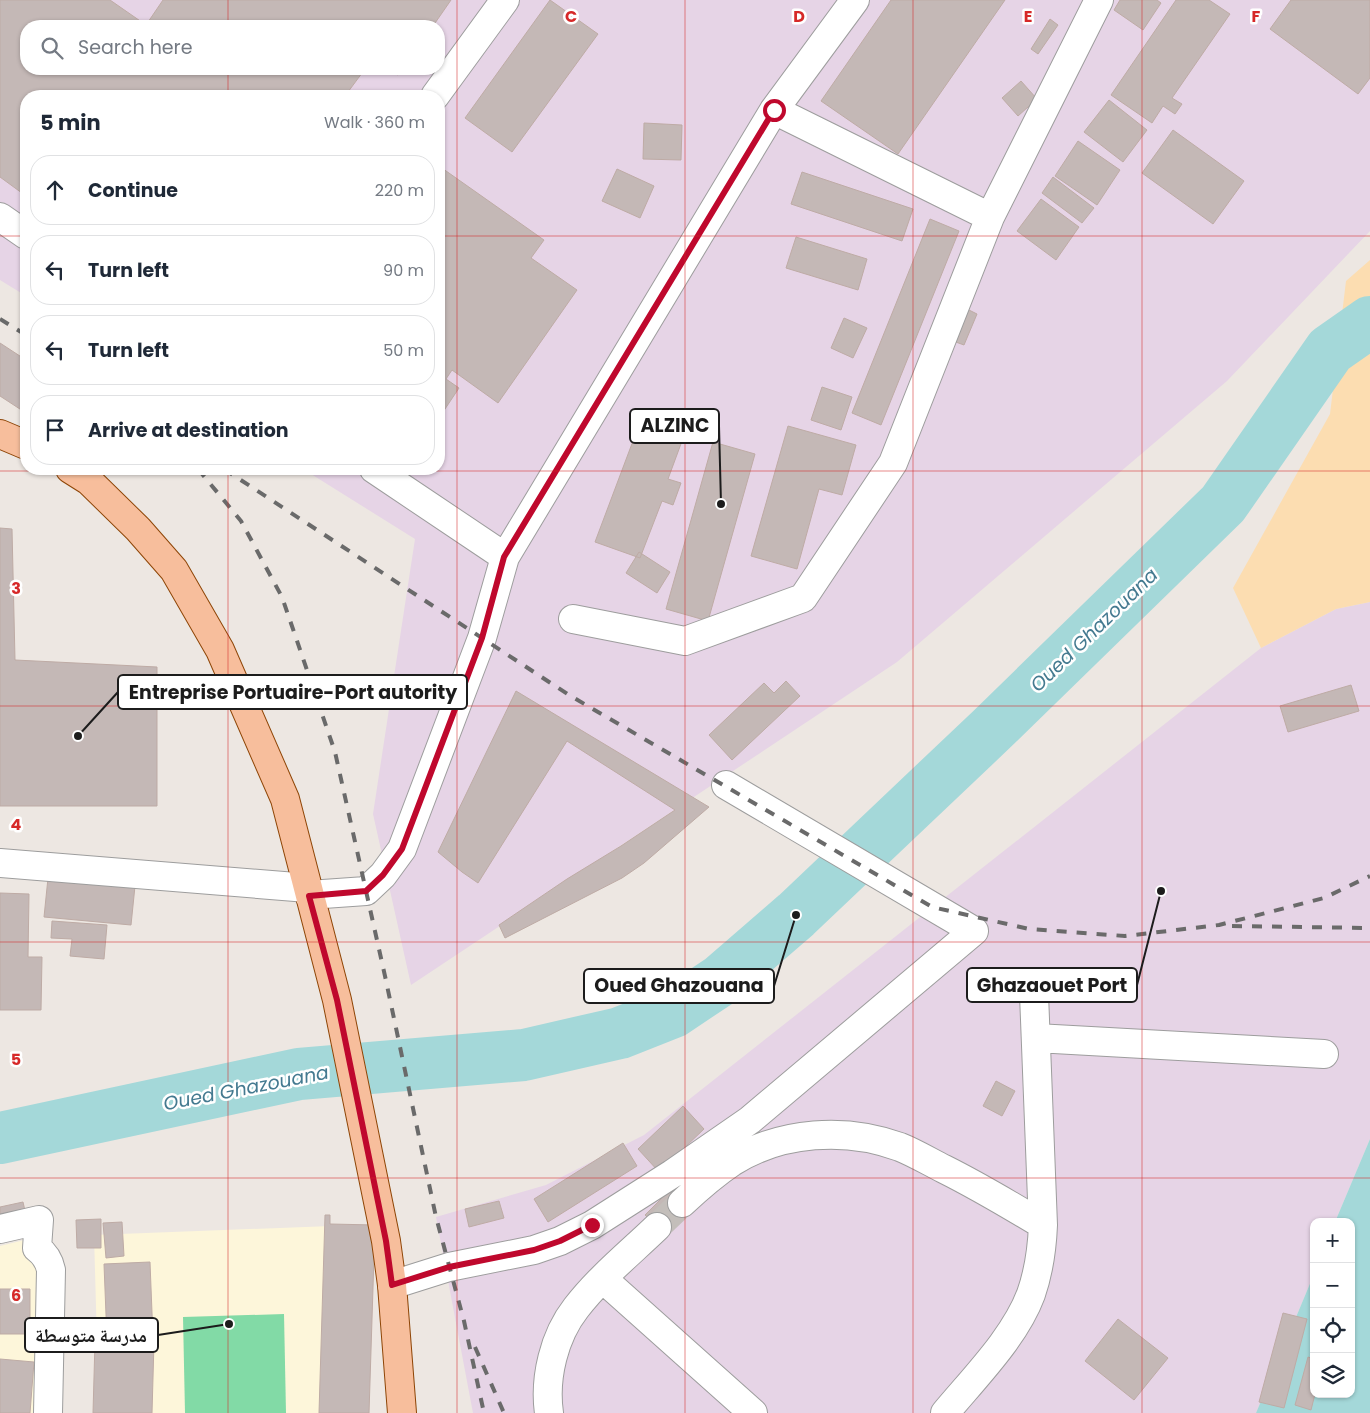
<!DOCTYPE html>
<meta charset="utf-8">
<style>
:root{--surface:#fff;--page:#f6f6f7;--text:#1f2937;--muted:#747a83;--line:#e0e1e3}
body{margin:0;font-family:Poppins,"Noto Naskh Arabic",sans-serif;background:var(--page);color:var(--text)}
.controls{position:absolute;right:15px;bottom:15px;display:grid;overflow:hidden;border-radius:10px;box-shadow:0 1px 4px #0004}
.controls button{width:45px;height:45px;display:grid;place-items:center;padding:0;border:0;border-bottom:1px solid var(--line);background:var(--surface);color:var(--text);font:25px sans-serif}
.stop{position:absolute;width:15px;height:15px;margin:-11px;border:4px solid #bf082d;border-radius:50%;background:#fff}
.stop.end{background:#bf082d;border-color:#fff;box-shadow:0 1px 5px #0008}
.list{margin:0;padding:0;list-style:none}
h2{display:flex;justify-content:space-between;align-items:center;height:65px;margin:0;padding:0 20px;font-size:21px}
h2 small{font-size:16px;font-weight:400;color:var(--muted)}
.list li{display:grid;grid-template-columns:32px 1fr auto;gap:15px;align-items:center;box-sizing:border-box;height:70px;margin:0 10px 10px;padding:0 10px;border:1px solid var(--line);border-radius:20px}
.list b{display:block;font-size:19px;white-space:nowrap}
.list em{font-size:16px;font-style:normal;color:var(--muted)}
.icon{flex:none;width:28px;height:28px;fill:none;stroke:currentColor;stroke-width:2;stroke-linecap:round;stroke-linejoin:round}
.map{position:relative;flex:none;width:1370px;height:1413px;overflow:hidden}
.search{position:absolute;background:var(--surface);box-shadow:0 1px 4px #0004;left:20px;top:20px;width:425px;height:55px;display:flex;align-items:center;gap:12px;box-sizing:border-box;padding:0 18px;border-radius:20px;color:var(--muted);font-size:19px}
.panel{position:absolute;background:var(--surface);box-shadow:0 1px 4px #0004;left:20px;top:90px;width:425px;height:385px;border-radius:20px}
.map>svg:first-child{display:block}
.industrial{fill:#e6d4e6;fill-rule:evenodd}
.education{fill:#fdf6da}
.sand{fill:#fcddb1}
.pitch{fill:#82daa6}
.water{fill:#a4d8d9}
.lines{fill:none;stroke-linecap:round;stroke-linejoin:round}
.river{stroke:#a4d8d9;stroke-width:52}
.building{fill:#c4b8b6;stroke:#beaba5}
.minor-tunnel{stroke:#c3beba;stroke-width:28;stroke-dasharray:28 14;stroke-linecap:butt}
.minor-casing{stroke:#9d9d9d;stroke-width:30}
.major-casing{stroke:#8e4506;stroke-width:30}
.minor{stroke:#fff;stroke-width:28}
.major{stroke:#f7be9c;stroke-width:28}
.rail{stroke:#6a6a6a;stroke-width:4;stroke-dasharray:10 10;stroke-linecap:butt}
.route{stroke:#bf082d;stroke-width:6}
.grid{fill:none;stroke:#d62828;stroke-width:1;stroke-opacity:0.55}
.labels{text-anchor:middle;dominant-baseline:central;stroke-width:5;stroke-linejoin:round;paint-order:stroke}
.water-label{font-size:19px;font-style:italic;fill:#447a90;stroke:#fff}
.grid-label{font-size:16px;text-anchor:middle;font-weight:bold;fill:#d62828;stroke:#fff;stroke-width:5;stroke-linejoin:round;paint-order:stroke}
.leader{fill:none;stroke:#1c1c1c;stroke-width:2}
.callout-dot{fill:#1c1c1c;stroke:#fff;stroke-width:2}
.callout{fill:#fff;stroke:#1c1c1c;stroke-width:2}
.callout-label{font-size:19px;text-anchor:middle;font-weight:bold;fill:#1c1c1c}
</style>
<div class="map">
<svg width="1370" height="1413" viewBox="0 0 1370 1413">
<rect width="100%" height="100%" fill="#ede7e2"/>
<path class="industrial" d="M0,0h1370v231l-143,150 -330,281 -486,323 -38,-171 42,-275 -112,-70h136v-373h-413v200l-26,-16zM26,26h413v43h-413z
M1370,602v537l-35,83h-21v52l-58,139h-783l-37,-196 110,-32 98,-50 617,-487 75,-39z"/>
<path class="education" d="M357,1225l7,188h-265l-5,-178z
M37,1237l-1,176h-36v-167z"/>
<path class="sand" d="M1370,260v342l-34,7 -75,39 -28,-60 97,-174 16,-133z"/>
<path class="pitch" d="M284,1314l2,99h-101l-2,-96z"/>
<path class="water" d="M1370,1139v274h-114l58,-139v120h37v-172h-16z"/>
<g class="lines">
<path class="river" d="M0,1138l299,-64 225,-19 96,-22 53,-21 48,-32 75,-65 195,-185 232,-226 107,-154 40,-28"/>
</g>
<path class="building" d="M0,0h110l36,25 17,-25h288l-18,26h-407v43h339l-20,27h-319v100l-26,-19z
M550,0l48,34 -86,118 -47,-34z
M891,0h114l-107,154 -77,-53z
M1120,0h37l4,3 -18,27 -29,-20z
M1176,0h33l21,14 -58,84 10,6 -7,10 -12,-8 -11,17 -41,-28z
M1291,0h79v78l-12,16 -88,-65z
M1050,19l8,6 -20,29 -7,-5z
M389,69h14l-5,6z
M1021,81l16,18 -19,17 -16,-18z
M1109,100l38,30 -24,32 -39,-30z
M644,123l38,2 -1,35 -38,-1z
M1173,130l71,51 -31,43 -71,-51z
M1078,141l42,29 -23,35 -42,-29z
M439,166l105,74 -13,18 46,32 -79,113 -46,-33 -6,9 13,9 -20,30z
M617,169l37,17 -14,32 -38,-17z
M802,172l111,37 -11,32 -111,-37z
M1053,177l41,31 -12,15 -40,-30z
M1041,199l38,28 -23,33 -39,-29z
M930,219l29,12 -78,194 -29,-12z
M796,237l71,22 -9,31 -72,-22z
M967,309l10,5 -13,31 -11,-4z
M844,318l23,10 -14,30 -22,-10z
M0,343l26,17v53l-26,-17z
M822,387l30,10 -11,33 -30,-10z
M639,425l43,16 -14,38 13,4 -8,22 -11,-4 -22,57 -45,-16z
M788,426l68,19 -14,50 -23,-6 -22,80 -46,-13z
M713,442l42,12 -47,167 -42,-12z
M0,528l12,1 3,131 142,7v139h-157z
M639,552l31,20 -13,21 -31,-20z
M786,681l14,15 -68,64 -23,-25 55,-52 10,10z
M1351,685l8,26 -71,21 -8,-26z
M516,691l193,116 -65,56 -22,15 -117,60 -6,-13 68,-46 54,-33 54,-36 -108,-69 -89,142 -16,-11 -24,-20z
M48,878l87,8 -4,39 -87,-8z
M0,893l29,1 -1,63h14l-1,53h-41z
M52,921l55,4 -3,34 -34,-3 2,-17 -21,-1z
M996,1081l19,10 -13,25 -19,-10z
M683,1106l21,23 -45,43 -21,-23z
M623,1143l14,23 -89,56 -14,-23z
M669,1191l17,15 -25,25 -16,-16z
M499,1201l5,17 -35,9 -4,-18z
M23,1202l6,26 -29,7v-28z
M325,1215h5v9l45,1 -6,188h-50z
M101,1219v29h-24l-1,-28z
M122,1222l2,34 -18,2 -3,-35z
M150,1262l3,76 -46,2 -3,-76z
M0,1289h30v45h-30z
M1283,1313l24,6 -23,89 -25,-6z
M1118,1319l50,39 -34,42 -49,-39z
M95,1341l59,1 -2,71h-59z
M1308,1357l6,2v35h1l-4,16 -16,-5z
M0,1359l34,3 -4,51h-30z"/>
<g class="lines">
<path class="minor-tunnel" d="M657,1227l25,-24"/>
<g class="minor-casing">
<path id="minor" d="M435,96l70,-96
M774,110l216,107 109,-217
M0,217l26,18
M374,469l131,88
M573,619l112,22 118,-43 90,-135 97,-246
M0,863l308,25
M309,895l57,-4 17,-16 19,-26 80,-211 23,-81 269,-447 81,-110
M1036,1038l288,16
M682,1203c16,-15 32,-29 50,-41 49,-31 114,-35 168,-15 15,6 30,15 44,22 34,17 66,36 99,56
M0,1229l39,-9 -2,28c8,6 12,12 14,22l-3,143
M603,1279l150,134
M392,1285l57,-18 85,-17 26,-9 32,-16 80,-51 78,-54 224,-189 -248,-146
M549,1413c-5,-35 5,-77 27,-105 23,-30 54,-55 81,-81
M945,1413c30,-36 70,-76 86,-119 8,-23 11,-45 12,-69l-9,-231"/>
</g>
<g class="major-casing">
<path id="major" d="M0,434l26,11
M70,469l19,12 49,48 36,41 46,80 65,149 52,201 49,241 6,44 10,128"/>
</g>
<use href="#minor" class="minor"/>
<use href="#major" class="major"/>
<path class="rail" d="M0,319l26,16
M198,469l43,52 41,76 53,155 50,224 51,241 28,104 20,92
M224,469l345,226 363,212 97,22 96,7 94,-11 105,-27 46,-22
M1232,926l138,2
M475,1347l29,66"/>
</g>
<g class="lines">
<path class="route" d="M592,1225l-32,16 -26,9 -85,17 -57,18 -6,-44 -49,-241 -28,-104 57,-5 17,-16 19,-26 80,-211 22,-81 270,-447"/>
</g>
<path class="grid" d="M228,0v26M457,0v1413M685,0v1413M913,0v1413M1142,0v1413M228,69v27M0,236h26M439,236h931M228,469v944M0,471h1370M0,706h1370M0,942h1370M0,1178h1370"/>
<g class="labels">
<g class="water-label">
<text transform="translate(1094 630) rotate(-44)">Oued Ghazouana</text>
<text transform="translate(246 1088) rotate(-11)">Oued Ghazouana</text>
</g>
</g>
<g class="grid-label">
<text x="571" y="22">C</text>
<text x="799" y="22">D</text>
<text x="1028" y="22">E</text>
<text x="1256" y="22">F</text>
<text x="16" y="594">3</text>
<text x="16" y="830">4</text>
<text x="16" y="1065">5</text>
<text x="16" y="1301">6</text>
</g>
<path class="leader" d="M721 504L719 426M78 736L118 692M1161 891L1137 985M796 915L774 986M229 1324L158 1335"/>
<g class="callout-dot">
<circle cx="721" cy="504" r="5"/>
<circle cx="78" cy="736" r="5"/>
<circle cx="1161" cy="891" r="5"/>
<circle cx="796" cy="915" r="5"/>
<circle cx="229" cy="1324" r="5"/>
</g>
<g class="callout">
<rect x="630" y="409" width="89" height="34" rx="5"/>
<rect x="118" y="675" width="349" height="34" rx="5"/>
<rect x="967" y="968" width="170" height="34" rx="5"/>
<rect x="584" y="969" width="190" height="34" rx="5"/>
<rect x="25" y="1318" width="133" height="34" rx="5"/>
</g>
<g class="callout-label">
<text x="675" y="432">ALZINC</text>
<text x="293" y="699">Entreprise Portuaire-Port autority</text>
<text x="1052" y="992">Ghazaouet Port</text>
<text x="679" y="992">Oued Ghazouana</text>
<text x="91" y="1342">مدرسة متوسطة</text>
</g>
</svg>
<div class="controls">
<button>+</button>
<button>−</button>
<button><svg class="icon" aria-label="locate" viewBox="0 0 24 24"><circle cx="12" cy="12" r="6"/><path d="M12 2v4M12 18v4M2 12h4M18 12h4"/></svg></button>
<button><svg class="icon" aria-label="layers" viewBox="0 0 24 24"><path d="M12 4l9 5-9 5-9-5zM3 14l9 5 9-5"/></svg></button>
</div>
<div class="stop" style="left:774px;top:110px"></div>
<div class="stop end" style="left:592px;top:1225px"></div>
<div class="search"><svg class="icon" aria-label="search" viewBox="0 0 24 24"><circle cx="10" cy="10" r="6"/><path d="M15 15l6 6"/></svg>Search here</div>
<section class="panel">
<h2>5 min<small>Walk · 360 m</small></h2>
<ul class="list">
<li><svg class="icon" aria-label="ahead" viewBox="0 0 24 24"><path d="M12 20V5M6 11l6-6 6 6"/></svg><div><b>Continue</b></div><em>220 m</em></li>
<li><svg class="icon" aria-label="left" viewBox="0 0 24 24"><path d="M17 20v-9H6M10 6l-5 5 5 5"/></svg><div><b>Turn left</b></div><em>90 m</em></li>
<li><svg class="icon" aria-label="left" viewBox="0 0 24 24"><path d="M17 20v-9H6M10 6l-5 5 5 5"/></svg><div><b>Turn left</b></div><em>50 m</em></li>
<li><svg class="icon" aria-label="arrive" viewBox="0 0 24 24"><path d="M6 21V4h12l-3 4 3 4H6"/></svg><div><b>Arrive at destination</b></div></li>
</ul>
</section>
</div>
